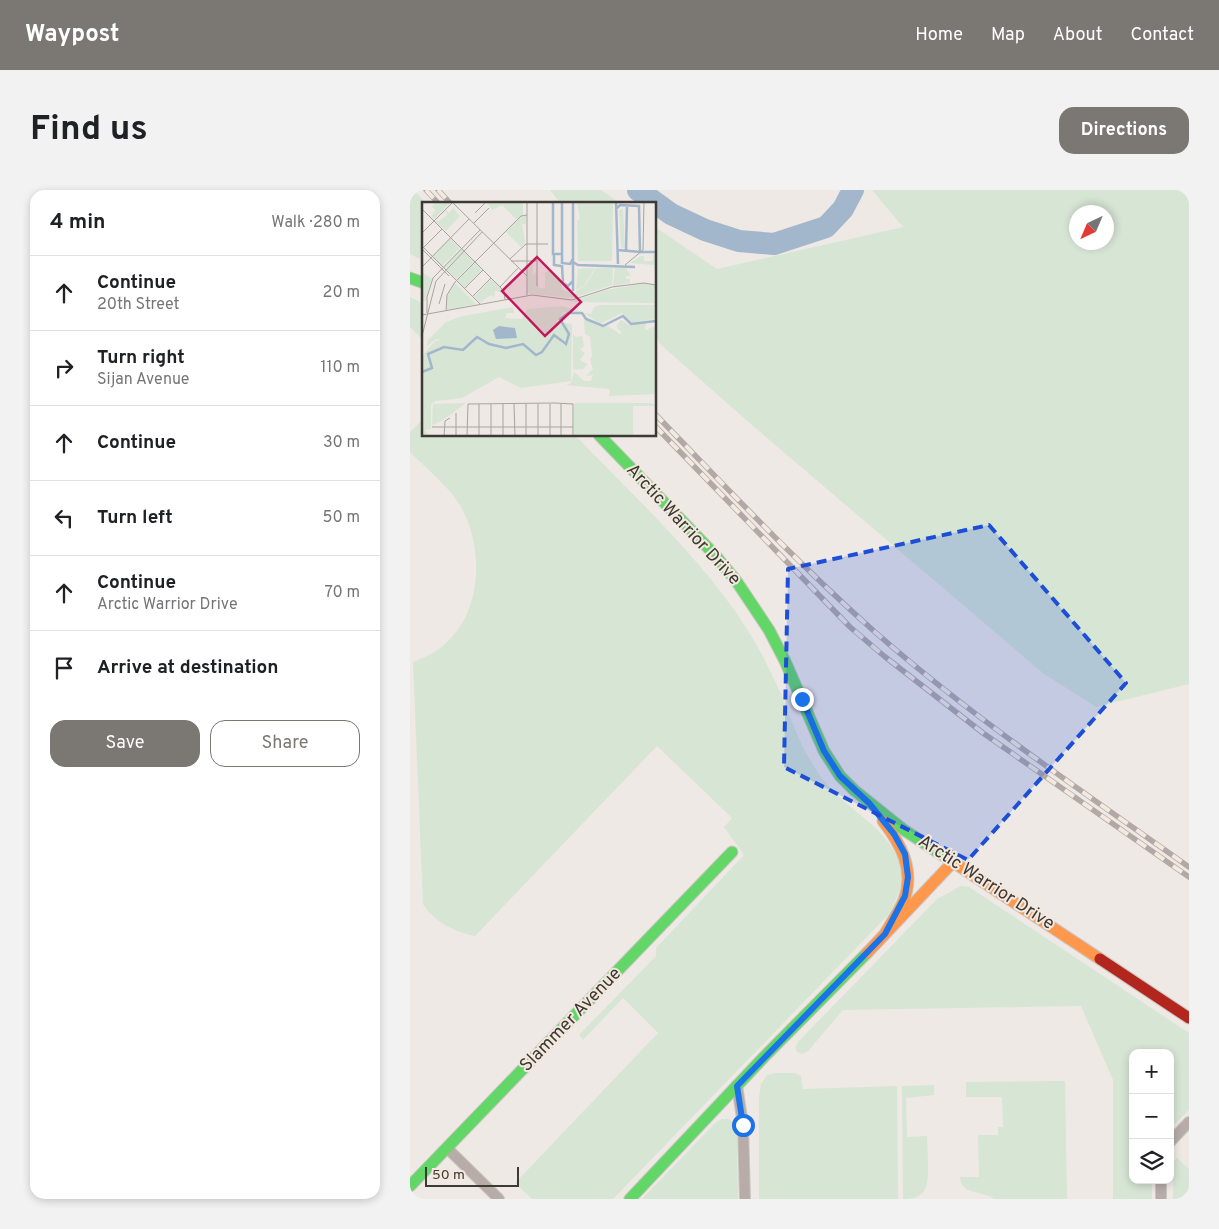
<!DOCTYPE html>
<meta charset="utf-8">
<style>
:root{--surface:#fff;--page:#f2f2f2;--text:#202124;--muted:#757577;--line:#e0e0e0;--accent:#7b7772}
body{margin:0;font-family:Overpass,sans-serif;background:var(--page);color:var(--text)}
.controls{position:absolute;right:15px;bottom:15px;display:grid;overflow:hidden;border-radius:10px;box-shadow:0 2px 8px #0003}
.controls button{width:45px;height:45px;display:grid;place-items:center;padding:0;border:0;border-bottom:1px solid var(--line);background:var(--surface);color:var(--text);font:25px sans-serif}
.compass{position:absolute;left:659px;top:15px;width:45px;height:45px;border-radius:50%;background:var(--surface);box-shadow:0 2px 8px #0003;rotate:224deg}
.scale{position:absolute;left:15px;bottom:12px;width:94px;box-sizing:border-box;padding-left:5px;border:2px solid #3d3935;border-top:0;font-size:14px;line-height:18px;white-space:nowrap;color:#3d3935;-webkit-text-stroke:4px #f3e9df;paint-order:stroke}
.stop{position:absolute;width:15px;height:15px;margin:-11px;border:4px solid #1a73e8;border-radius:50%;background:#fff}
.stop.end{background:#1a73e8;border-color:#fff;box-shadow:0 1px 5px #0008}
.list{margin:0;padding:0;list-style:none}
h2{display:flex;justify-content:space-between;align-items:center;height:65px;margin:0;padding:0 20px;font-size:21px}
h2 small{font-size:16px;font-weight:400;color:var(--muted)}
.list li{display:grid;grid-template-columns:32px 1fr auto;gap:15px;align-items:center;box-sizing:border-box;height:75px;padding:0 20px;border-top:1px solid var(--line)}
.list b{display:block;font-size:19px;white-space:nowrap}
.list p{margin:0;font-size:16px;white-space:nowrap;color:var(--muted)}
.list em{font-size:16px;font-style:normal;color:var(--muted)}
.actions{display:flex;gap:10px;padding:15px 20px}
.actions a{flex:1;padding:11px 0;border:1px solid var(--accent);border-radius:15px;text-align:center;font-size:18px;color:var(--accent)}
.actions .main{background:var(--accent);color:#fff}
.icon{flex:none;width:28px;height:28px;fill:none;stroke:currentColor;stroke-width:2;stroke-linecap:round;stroke-linejoin:round}
.map{position:relative;flex:none;width:779px;height:1009px;overflow:hidden;border-radius:15px}
header{display:flex;align-items:center;gap:30px;box-sizing:border-box;height:70px;padding:0 25px;background:var(--accent);color:#fff}
header strong{font-size:24px}
nav{display:flex;gap:28px;margin-inline-start:auto;font-size:18px}
.intro{display:flex;align-items:center;justify-content:space-between;box-sizing:border-box;height:120px;padding:0 30px}
h1{margin:0;font-size:35px}
.button{padding:12px 22px;border-radius:15px;background:var(--accent);color:#fff;font-size:18px;font-weight:700}
main{display:flex;gap:30px;padding:0 30px}
aside{flex:1;background:var(--surface);border-radius:15px;box-shadow:0 2px 8px #0003}
.map>svg:first-child{display:block}
.green{fill:#d7e5d5;fill-rule:evenodd}
.lines{fill:none;stroke-linecap:round;stroke-linejoin:round}
.river{stroke:#a2b7cb;stroke-width:22}
.street-casing{stroke:#cac6c2;stroke-width:12}
.fast-casing{stroke:#cac6c2;stroke-width:13}
.slow-casing{stroke:#cac6c2;stroke-width:13}
.jam-casing{stroke:#cac6c2;stroke-width:13}
.street{stroke:#b7aca8;stroke-width:10}
.fast{stroke:#63d668;stroke-width:11}
.slow{stroke:#ff974d;stroke-width:11}
.jam{stroke:#b3261e;stroke-width:11}
.rail-casing{stroke:#b2a9a6;stroke-width:5.5}
.rail{stroke:#f3e9df;stroke-width:4;stroke-dasharray:11;stroke-linecap:butt}
.route{stroke:#1a73e8;stroke-width:6}
.marked{fill:#1d4ed8;fill-opacity:0.2;stroke:#1d4ed8;stroke-width:4;stroke-dasharray:10 6;stroke-linejoin:round}
.labels{text-anchor:middle;dominant-baseline:central;stroke-width:4;stroke-linejoin:round;paint-order:stroke}
.street-label{font-size:18px;fill:#3d3935;stroke:#f3e9df}
.inset-river{fill:none;stroke:#a2b7cb;stroke-width:2.5}
.inset-road{fill:none;stroke:#a7a39e;stroke-width:1}
.view{fill:#c2185b;fill-opacity:0.15;stroke:#c2185b;stroke-width:2.5}
.inset-edge{fill:none;stroke:#3d3935;stroke-width:2.5}
</style>
<header>
<strong>Waypost</strong>
<nav><a>Home</a><a>Map</a><a>About</a><a>Contact</a></nav>
</header>
<div class="intro"><h1>Find us</h1><a class="button">Directions</a></div>
<main>
<aside>
<h2>4 min<small>Walk · 280 m</small></h2>
<ul class="list">
<li><svg class="icon" aria-label="ahead" viewBox="0 0 24 24"><path d="M12 20V5M6 11l6-6 6 6"/></svg><div><b>Continue</b><p>20th Street</p></div><em>20 m</em></li>
<li><svg class="icon" aria-label="right" viewBox="0 0 24 24"><path d="M7 20v-9h11M14 6l5 5-5 5"/></svg><div><b>Turn right</b><p>Sijan Avenue</p></div><em>110 m</em></li>
<li><svg class="icon" aria-label="ahead" viewBox="0 0 24 24"><path d="M12 20V5M6 11l6-6 6 6"/></svg><div><b>Continue</b></div><em>30 m</em></li>
<li><svg class="icon" aria-label="left" viewBox="0 0 24 24"><path d="M17 20v-9H6M10 6l-5 5 5 5"/></svg><div><b>Turn left</b></div><em>50 m</em></li>
<li><svg class="icon" aria-label="ahead" viewBox="0 0 24 24"><path d="M12 20V5M6 11l6-6 6 6"/></svg><div><b>Continue</b><p>Arctic Warrior Drive</p></div><em>70 m</em></li>
<li><svg class="icon" aria-label="arrive" viewBox="0 0 24 24"><path d="M6 21V4h12l-3 4 3 4H6"/></svg><div><b>Arrive at destination</b></div></li>
</ul>
<div class="actions"><a class="main">Save</a><a>Share</a></div>
</aside>
<div class="map">
<svg width="779" height="1009" viewBox="0 0 779 1009">
<rect width="100%" height="100%" fill="#eee9e4"/>
<path class="green" d="M0,0h4l13,14h-3v57l-14,-7z
M140,0h51l20,14h-60z
M462,0h317v494l-93,23 -52,-33 -291,-248 -93,-82 -5,-11v-106l62,42 186,-42zM696,22v30h-30v-30z
M0,107l14,7v37l-14,-14z
M14,228v17h151c57,60 125,121 170,191 11,17 21,36 29,53 14,29 22,59 39,86 6,10 15,21 24,30 24,23 68,47 64,87 -1,11 -7,22 -12,32l-276,285h-81l-17,-16 143,-150 -35,-35 -40,42 -4,-5 77,-79v-8l88,-93 -20,-28 8,-9 -75,-72 -182,190c-20,-4 -41,-14 -52,-32l-10,-242c12,-5 24,-10 33,-19 37,-33 38,-97 14,-138 -9,-16 -36,-39 -50,-53v-20z
M551,696l8,1 220,146v77l-19,19v-76h-37v127h19v19h-39v-119l-32,-74 -238,4 -35,41 -6,3 -5,-2 -2,-4 3,-6 139,-143z
M365,883h20l6,3 2,13 94,-3 1,113h-139v-101l2,-14 6,-9z
M655,891l2,118h-73c-11,-9 -33,-3 -34,-22h19l-1,-42h20v-8h5l-1,-30h-36v-15z
M524,895v10l-28,3 1,39 20,-1c0,12 4,46 -3,55 -5,7 -13,8 -21,8l-1,-113z
M312,929h7l6,5 2,10 1,65h-96l73,-76z
M767,968l12,11v30h-16v-36z"/>
<g class="lines">
<path class="river" d="M228,0l33,24 34,16 34,11 35,3 52,-17 17,-18 10,-19"/>
<g class="street-casing">
<path id="street" d="M327,895l6,40 2,74
M760,952l19,-20
M37,958l52,51
M751,1009v-19"/>
</g>
<g class="fast-casing">
<path id="fast" d="M0,88l14,5
M189,245l115,119 23,28 32,48 16,31 39,90 16,25 14,14 50,40 46,30
M0,996l322,-334
M220,1009l134,-142 103,-104"/>
</g>
<g class="slow-casing">
<path id="slow" d="M473,631c18,23 32,49 21,79 -5,12 -13,23 -19,34
M540,670l150,99
M457,763l86,-91"/>
</g>
<g class="jam-casing">
<path id="jam" d="M690,769l89,59"/>
</g>
<use href="#street" class="street"/>
<use href="#fast" class="fast"/>
<use href="#slow" class="slow"/>
<use href="#jam" class="jam"/>
<g class="rail-casing">
<path id="rail" d="M16,0l13,14
M28,0l13,14
M245,224c72,74 142,149 220,218 98,86 207,159 314,235
M245,236l195,201 34,29 99,77 206,144"/>
</g>
<use href="#rail" class="rail"/>
</g>
<g class="lines">
<path class="route" d="M333,935l-6,-39 148,-152 20,-38 3,-19 -3,-23 -11,-20 -25,-31 -29,-27 -16,-25 -22,-52"/>
</g>
<path class="marked" d="M579,335l137,158 -158,177 -184,-93 4,-198z"/>
<g class="labels">
<g class="street-label">
<text transform="translate(273 335) rotate(47)">Arctic Warrior Drive</text>
<text transform="translate(576 693) rotate(33)">Arctic Warrior Drive</text>
<text transform="translate(161 830) rotate(-46)">Slammer Avenue</text>
</g>
</g>
<g transform="translate(12 12)">
<rect width="234" height="234" fill="#eee9e4"/>
<path d="M15,0h14l-17,17 -3,-3 5,-6 -5,-3zM65,0h36v13l-7,4 -14,-14 -10,5zM155,0h36l-1,59h-34l-1,-41 3,-1zM31,6l7,8 -14,15 -11,-10h4l8,-6 -1,-3 -5,3 5,-5 3,3zM201,7l2,38 -4,2 -2,-39zM99,14h5v8h-4l3,20 -4,3 -15,-15zM28,36l10,10 -18,18 -9,-10zM39,47l13,13 -18,17 -10,-10 16,-16 -17,16 -2,-2zM231,53h3v21l-2,-11 -24,-2 11,-7h3v5h9zM107,59l4,1v13l3,-3 3,16h6v-16l4,-1 11,10 2,8 13,7 1,-5 9,-5 11,-18h17l-1,17 -39,13 -43,-4 -3,-3zM53,61l7,7 -18,18 -7,-8zM173,66l-11,18 -8,4 2,-21zM193,66h11l5,8h-5v3h4v4l-17,3zM0,70l10,7 -7,22h-3zM69,77l13,13 -9,-1 -1,6 -3,-2 -11,8 -6,-6zM33,81l21,21 -29,6v-14zM223,81l11,3v17l-86,-1 37,-12zM178,103h56v14l-25,4 -9,-10 -22,11 -16,-11 7,1 3,-7zM141,104l17,5 -17,1 -6,10 15,2 -1,57 -50,7 -22,-11 -37,21 -27,3 -4,4v24l-6,1 4,6h-7v-80l13,-15 6,-1 -5,-1 -9,7v-5l19,-19 17,-6 50,-9 1,6h-7l-2,5 17,1 5,-10zM162,118l24,6 12,8 2,-1 -6,-7 5,-6 8,5 17,-3 -1,8 11,-4v68l-47,2 1,-7 -44,-4 5,-2 3,-11 10,9h7l2,-6 -7,1 7,-7 -3,-9 2,-4 -2,-19 -5,-3zM151,132l3,3 6,-1 2,10 -4,4 5,3 -5,7 8,4 -5,5 -10,1zM44,201l-23,17 -11,5 1,-21zM152,201h77l5,3h-23v30h-59z" fill="#d7e5d5"/>
<path d="M77,124l16,2 2,10 -21,1 -3,-9z" fill="#a2b7cb"/>
<path class="inset-river" d="M131,0v52h9M140,0v61l8,1 3,-5M194,0l2,62M194,7l4,-4 19,1 1,46h16M195,48l24,2M204,50l1,-47M132,53v10l7,1M151,60l5,3 57,2M140,63l1,18 5,3 5,-5M151,89v-89M0,170l10,-4 -4,-14 16,-7 19,3 14,-13 12,7 17,4 17,-4 13,11 6,-3 12,-17 12,9 3,-10 -9,-15 8,-6h14l4,6 17,7 20,-10 8,8 25,-3"/>
<path class="inset-road" d="M30,0l75,74M105,0v93M115,0v84M0,7l82,82 1,9M53,11l11,-11M52,21l15,-15M0,31l31,-31M0,44l58,58M1,46l19,-19M0,47l27,27M88,57l16,-15h22M89,59h26M203,63l18,-15 1,-48M0,65l47,-48M78,85l18,-19M42,87l19,-19M50,95l19,-19M17,102l6,-20M24,109l1,-16 8,-13 66,-66 6,-1M5,111v-16l6,-19 47,-48M0,113l110,-20 40,5 40,-13 32,-4 12,2M0,134l14,-55 46,-49M57,202v32M81,202v32M92,202l1,32M104,202v32M116,202v32M128,202v32M34,211v23M10,225h141M22,234l1,-15 5,-3M45,234l1,-32 87,-1 18,1v32M69,234v-32M139,234v-32"/>
<path class="view" d="M115,55l44,45 -36,34 -43,-45z"/>
<rect width="234" height="234" class="inset-edge"/>
</g>
</svg>
<div class="controls">
<button>+</button>
<button>−</button>
<button><svg class="icon" aria-label="layers" viewBox="0 0 24 24"><path d="M12 4l9 5-9 5-9-5zM3 14l9 5 9-5"/></svg></button>
</div>
<svg class="compass" viewBox="-18 -18 36 36"><path d="M0-13l5 13h-10z" fill="#e53935"/><path d="M0 13l5-13h-10z" fill="#757577"/></svg>
<div class="scale">50 m</div>
<div class="stop" style="left:333px;top:935px"></div>
<div class="stop end" style="left:392px;top:509px"></div>
</div>
</main>
